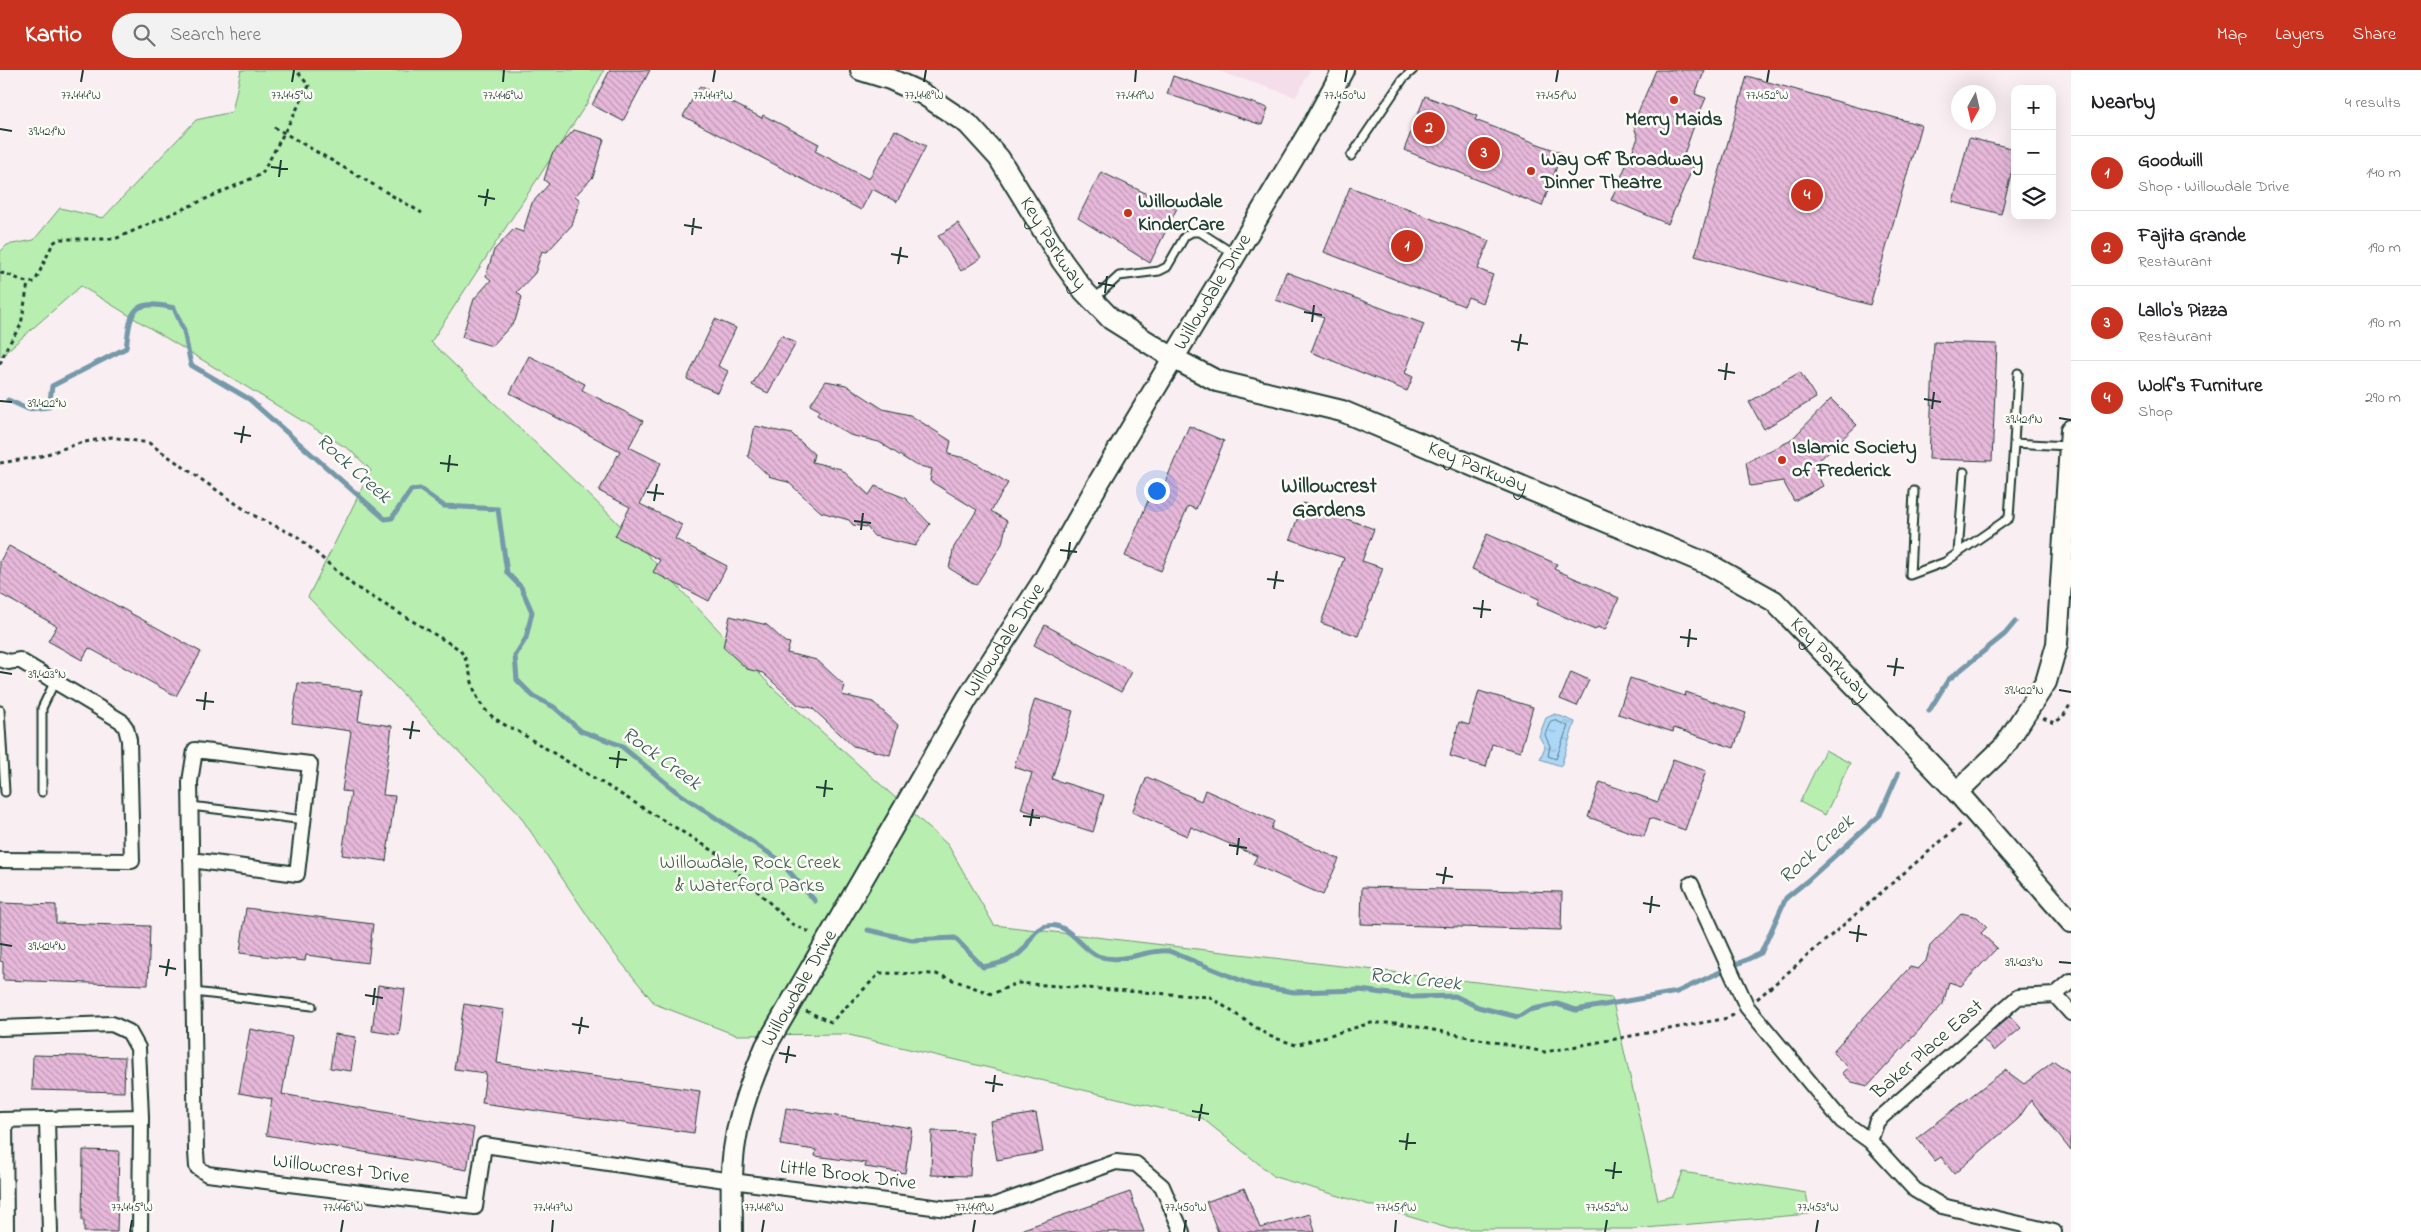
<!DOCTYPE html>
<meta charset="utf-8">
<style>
:root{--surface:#fff;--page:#f2f2f2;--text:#202124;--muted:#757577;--line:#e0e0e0;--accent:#c8321e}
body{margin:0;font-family:"Indie Flower",sans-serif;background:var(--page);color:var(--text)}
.controls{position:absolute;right:15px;top:15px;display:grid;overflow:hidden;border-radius:10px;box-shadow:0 5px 20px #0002}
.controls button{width:45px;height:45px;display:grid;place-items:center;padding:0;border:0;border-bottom:1px solid var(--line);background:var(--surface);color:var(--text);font:25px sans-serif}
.compass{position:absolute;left:1951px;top:15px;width:45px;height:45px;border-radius:50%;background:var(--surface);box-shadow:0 5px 20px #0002;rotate:188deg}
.you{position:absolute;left:1156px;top:420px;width:18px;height:18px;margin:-12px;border:4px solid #fff;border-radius:50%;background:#1a73e8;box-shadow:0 0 0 8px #1a73e833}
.badge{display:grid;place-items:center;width:32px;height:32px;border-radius:50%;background:var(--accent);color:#fff;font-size:16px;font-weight:700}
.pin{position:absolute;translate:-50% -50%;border:2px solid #fff;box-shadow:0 1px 5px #0006}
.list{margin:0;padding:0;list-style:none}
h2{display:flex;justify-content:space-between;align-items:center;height:65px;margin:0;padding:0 20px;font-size:21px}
h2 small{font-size:16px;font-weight:400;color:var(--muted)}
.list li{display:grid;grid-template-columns:32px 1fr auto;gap:15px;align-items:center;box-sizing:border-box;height:75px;padding:0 20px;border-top:1px solid var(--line)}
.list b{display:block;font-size:19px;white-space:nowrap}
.list p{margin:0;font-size:16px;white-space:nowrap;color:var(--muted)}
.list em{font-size:16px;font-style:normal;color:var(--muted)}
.icon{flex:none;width:28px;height:28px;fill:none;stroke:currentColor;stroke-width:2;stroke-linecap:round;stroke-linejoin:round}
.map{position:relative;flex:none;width:2071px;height:1162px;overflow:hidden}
header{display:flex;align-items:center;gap:30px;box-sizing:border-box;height:70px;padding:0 25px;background:var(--accent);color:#fff}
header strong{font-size:24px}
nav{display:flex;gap:28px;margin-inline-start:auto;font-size:18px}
.search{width:350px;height:45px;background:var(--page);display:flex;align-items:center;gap:12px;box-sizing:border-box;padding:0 18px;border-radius:28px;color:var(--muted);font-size:19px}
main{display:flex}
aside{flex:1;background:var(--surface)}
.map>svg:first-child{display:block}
.built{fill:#f4deea}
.green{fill:#b8eeb0;stroke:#6c9672}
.water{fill:url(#water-ripples);stroke:#7499a9}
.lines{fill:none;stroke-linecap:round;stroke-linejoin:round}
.shore{stroke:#577b82;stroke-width:1}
.stream{stroke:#7499a9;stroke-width:5}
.building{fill:url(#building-back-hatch);stroke:#1f3d34}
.lane-casing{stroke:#1f3d34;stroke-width:11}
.street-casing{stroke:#1f3d34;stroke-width:18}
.secondary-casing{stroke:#1f3d34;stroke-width:24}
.path{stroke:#1f3d34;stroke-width:3;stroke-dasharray:4 4;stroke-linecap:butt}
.lane{stroke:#fdfcf7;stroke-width:7}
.street{stroke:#fdfcf7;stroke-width:14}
.secondary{stroke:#fdfcf7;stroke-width:20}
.ticks{fill:none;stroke:#1f3d34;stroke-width:2}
.poi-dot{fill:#c8321e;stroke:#fdfcf7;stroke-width:2}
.labels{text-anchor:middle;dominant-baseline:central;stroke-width:5;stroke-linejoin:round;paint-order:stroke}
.poi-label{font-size:20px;font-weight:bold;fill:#1f3d34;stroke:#fdfcf7;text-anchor:start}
.street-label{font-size:20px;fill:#1f3d34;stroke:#fdfcf7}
.park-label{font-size:20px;fill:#3e604d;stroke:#fdfcf7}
.water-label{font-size:21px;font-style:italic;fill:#3b5c5b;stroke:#fdfcf7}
.neighbourhood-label{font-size:21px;font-weight:bold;fill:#1f3d34;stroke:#fdfcf7}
.ticks-label{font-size:12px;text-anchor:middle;fill:#1f3d34;stroke:#fdfcf7;stroke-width:5;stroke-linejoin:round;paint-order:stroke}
</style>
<header>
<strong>Kartio</strong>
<div class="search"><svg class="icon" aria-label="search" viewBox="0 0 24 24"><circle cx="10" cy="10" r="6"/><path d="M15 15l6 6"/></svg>Search here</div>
<nav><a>Map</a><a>Layers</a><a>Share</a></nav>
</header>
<main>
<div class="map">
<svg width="2071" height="1162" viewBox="0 0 2071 1162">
<defs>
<pattern id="water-ripples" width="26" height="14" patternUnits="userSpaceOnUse" patternTransform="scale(1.25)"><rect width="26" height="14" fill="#acd7f7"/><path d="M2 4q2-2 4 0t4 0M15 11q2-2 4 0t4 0" fill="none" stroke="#94b9d4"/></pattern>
<pattern id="building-back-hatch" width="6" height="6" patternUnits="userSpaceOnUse" patternTransform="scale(1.25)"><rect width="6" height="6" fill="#e7b8da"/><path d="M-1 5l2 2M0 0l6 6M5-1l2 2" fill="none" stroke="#bb97b2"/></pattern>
</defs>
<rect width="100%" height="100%" fill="#f9eef1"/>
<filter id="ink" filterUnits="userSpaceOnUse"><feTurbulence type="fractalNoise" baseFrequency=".02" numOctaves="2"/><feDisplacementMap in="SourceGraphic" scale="10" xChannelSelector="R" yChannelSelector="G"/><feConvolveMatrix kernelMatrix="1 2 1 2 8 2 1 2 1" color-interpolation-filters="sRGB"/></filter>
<g filter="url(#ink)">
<path class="built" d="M1215,0h95l-14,27z"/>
<path class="green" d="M241,0h363l-17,33 -156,239 183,177 159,169 175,157 46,80 618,73 46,202 15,-4 10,-24 123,21 4,21 -177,15h-182l-176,-52 -73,-59 -357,-84 -109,1 -81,-31 -47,-58 -92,-136 -208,-213 63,-127 -21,-20 -269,-164 -81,71v-105l7,-7 27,-5 26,-32 43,10 93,-98 36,-8z
M1825,680l25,13 -25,52 -25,-13z"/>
<path class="water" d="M1555,644l20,8 -14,44 -21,-7 5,-12 -6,-11 7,-18z"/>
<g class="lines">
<path class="shore" d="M1554,650l14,6 -12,33 -8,-3 2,-10 -5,-11 5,-13z"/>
<path class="stream" d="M8,330l20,9 21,-2 3,-21 74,-38c5,-37 5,-50 48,-40l10,23 7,34 58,34 136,120 7,-1 19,-28 9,-1 24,17 54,3 9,64 14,14 11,25 -6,26 -11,18 2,24 16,16 21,11 27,24 39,14 57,47 101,67 37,42
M1929,641l19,-31 57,-46 10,-12
M868,860l44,10 43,-2 28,29c15,-3 30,-6 41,-18 7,-9 9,-20 23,-23 21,-5 35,24 51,30 25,9 47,-7 71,-5l83,34 42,7 66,-2 53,7 42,-1 23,11 40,10 11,-7 28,-6 19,6 101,-18 84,-39 25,-55 21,-17 73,-66 18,-41"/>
</g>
<path class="building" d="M610,0h40l-27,51 -31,-16z
M1656,0h49l-10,24 11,4 -11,25 -12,34 12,6 -27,61 -57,-24 27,-62 -5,-14z
M1173,6l95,32 -6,17 -95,-31z
M1747,6l174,49 -51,180 -175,-49z
M700,16l62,32 1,-3 56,29 -4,7 54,28 26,-49 31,16 -29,56 -25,-13 -11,21 -178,-94z
M1425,26l52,20 -2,4 87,33 -20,53 -138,-56z
M574,60l30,9 -11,38 -18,19 5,4 -8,25 -25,27 -5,-1 -7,22 -18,19 5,5 -7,24 -23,25 -30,-9 12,-38 17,-19 -5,-4 8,-26 20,-21 9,3 9,-29 17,-19 -5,-4 8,-26z
M1969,68l46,11v9l-14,56 -48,-12z
M1101,102l76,36 -27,55 -72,-45z
M1350,117l139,54 -11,28 15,6 -11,28 -14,-6 -4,9 -140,-54z
M958,153l23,35 -20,13 -23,-35z
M1286,202l138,52 -19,49 8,4 -6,14 -96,-39 13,-34 -48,-18z
M715,249l21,9 -18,38 10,5 -10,22 -31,-14z
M781,265l15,8 -28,50 -16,-8z
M1934,272l63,2 -5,117 -63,-2z
M529,286l56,28 -3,6 61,31 -14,26 32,16 -21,41 42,21 -7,14 52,27 -18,35 -56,-29 7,-12 -45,-24 15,-29 -31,-16 21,-40 -110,-58z
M1800,302l16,26 -52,31 -15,-27z
M826,311l20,4 37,24 27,6 41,26 -3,13 21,5 39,24 -17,28 16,10 -5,23 -26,41 -27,-17 5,-21 23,-37 -47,-29 2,-12 -17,-4 -36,-23 -29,-7 -33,-20 2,-5 -9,-5z
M1831,329l26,26 -44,41 10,20 -29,15 -11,-20 -33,5 -4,-24 44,-21z
M755,356l37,8 22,20 -2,8 29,7 28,26 6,-9 30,12 25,26 -15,22 -41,-10 -7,-9 -14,-2 -4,-5 -28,-8 -33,-30 -17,-4 -23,-22z
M1189,356l35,15 -28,68 -8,-3 -27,65 -36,-15 28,-67 8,3z
M1303,433l71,26 -12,32 21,7 -25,68 -37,-13 23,-65 -54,-19z
M1487,464l70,30 -3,5 65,29 -14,32 -8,-3 -2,3 -58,-25 2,-6 -67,-30z
M9,476l192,106 -25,44 -87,-48 -7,12 -34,-19 9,-15 -57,-32v-33z
M730,546l37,9 18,17 5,1 -3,10 30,7 28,26 -3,9 31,7 25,23 -8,30 -37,-9 -41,-38 -14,-3 -35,-32 -16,-4 -24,-22z
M1045,555l87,47 -11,20 -87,-47z
M1571,602l18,8 -12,26 -17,-7z
M1630,608l55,18 1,-4 60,21 -12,35 -60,-20 -1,4 -55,-18z
M298,613l64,8 -4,30 34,5 -9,69 12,1 -9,65 -44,-6 9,-63 -9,-1 9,-60 -59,-8z
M1479,621l54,16 -13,45 -28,-8 -6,23 -36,-11 9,-34 10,3z
M1035,629l38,12 -21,68 52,16 -11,37 -72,-23 11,-36 -18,-6z
M1673,689l33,12 -21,59 -35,-12 -6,19 -56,-20 12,-35 58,20z
M1147,707l54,24 4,-11 69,31 -3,8 68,30 -16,36 -70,-31 4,-8 -66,-29 -4,9 -55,-24z
M1362,817l200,5 -1,38 -200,-6z
M0,833l56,2v18l94,3 -2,59 -145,-5v-18l-3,-1z
M246,838l127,16 -5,39 -62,-8 -1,6 -65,-8z
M1962,843l15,4 10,10 -6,6 16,15 -36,38 -12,-4 -6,22 -75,82 -16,-4 -10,-9 6,-6 -16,-15 78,-85 8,2 8,-8 4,-15z
M378,915l27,4 -6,46 -27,-4z
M464,934l40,6 -7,53 203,28 -6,42 -212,-30 4,-30 -32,-4z
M2010,946l11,12 -27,23 -11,-12z
M250,959l42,8 -10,57 192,34 -7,42 -201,-35 6,-36 -33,-6z
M335,964l21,3 -5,34 -21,-3z
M33,985l92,2 -1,35 -92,-2z
M2054,991l17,12v78l-40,-51 -13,19 -64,55 -13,-17 -6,4 -18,-23 88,-68 19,14z
M786,1038l126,20 -7,45 -40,-6 1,-4 -51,-7 1,-6 -36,-5z
M1036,1043l7,39 -46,8 -7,-39z
M932,1061l40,1 -2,44 -39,-1z
M83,1080l36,1 -2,81h-33v-11h-2z
M1244,1118l16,40 50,-14 5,18h-97l-12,-30z
M1130,1122l14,40h-121v-3z"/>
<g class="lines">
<g class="lane-casing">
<path id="lane" d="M1351,86l52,-77 10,-9
M1093,230l26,-24 40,-5 8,-4 18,-31 7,-4h8l34,22
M2018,303l-4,70 53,3
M1914,421l-4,84 35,-13 64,-44 5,-75
M1958,483l6,-81
M0,640l5,82
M42,722v-84l13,-27
M191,736l113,14
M194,922l118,14"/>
</g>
<g class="street-casing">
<path id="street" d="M0,589l9,3 10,-2 102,61 5,7 3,12 3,121 -132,-1
M191,790l106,14 13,-110 -115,-14 -5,32 6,370 1,15 10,7 268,33 9,-62 248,36 216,28 44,-3 124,-44 20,2 26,22 20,46
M1691,814l56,123 95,114 28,20
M2055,925l16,18
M0,958l112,-4 17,8 9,16 3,69 -1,115
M0,1050l141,-3
M5,1050l1,112
M47,1050l3,112
M2054,1162l-112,-26 -27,-16 -45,-49 7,-20 141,-124 37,-2 16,-14"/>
</g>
<g class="secondary-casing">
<g id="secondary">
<path id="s1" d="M861,0l29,9 33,15 45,30 31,34 63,103 22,30 27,28 62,39 44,23 125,30 368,154 64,36 183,191 114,130"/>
<path d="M1957,722l47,-45 42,-65 11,-38 14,-214"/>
<path id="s2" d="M732,1162c0,-30 -2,-60 3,-89 5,-34 18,-66 31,-97l201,-347 78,-121 54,-96 216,-360 28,-52"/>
</g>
</g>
<path class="path" d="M274,57l148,86
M0,203c14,1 21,11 35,9l18,-39 6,-4h56l147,-65 47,-88 -13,-16
M0,294l7,-17 14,-22 7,-42
M0,393l38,-6 42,-14 31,-6 38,6 102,71 47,23 56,49 105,63c8,10 9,17 12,29 7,31 20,41 48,54l198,121 75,71 20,9
M2043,648l11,5 9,-6 8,-14
M1757,929l204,-175
M806,941l25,11 49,-49 56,1 56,20 25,-11 193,14 59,39 27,9 75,-22h27l147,29 183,-34 7,-4"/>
<use href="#lane" class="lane"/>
<use href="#street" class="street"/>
<use href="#secondary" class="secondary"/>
</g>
</g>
<path class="ticks" d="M81,12l2,-12M292,12l2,-12M503,12l1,-12M713,12l2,-12M924,12l2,-12M1135,12l1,-12M1345,12l2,-12M1556,12l2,-12M1767,12l2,-12M0,59l12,2M271,97l17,2M279,107l2,-17M478,126l17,3M485,136l3,-17M684,155l18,3M692,165l2,-17M891,184l17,3M898,194l3,-17M1098,213l17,3M1105,223l2,-17M1304,242l18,3M1312,252l2,-17M1511,271l17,3M1518,281l3,-17M1718,300l17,3M1725,310l2,-17M1924,329l17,3M0,331l12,1M1932,339l2,-17M2059,348l12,2M234,363l17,3M241,373l3,-17M440,393l18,2M448,402l2,-17M647,422l17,2M654,431l3,-17M854,451l17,2M861,460l2,-17M1060,480l17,2M1068,489l2,-17M1267,509l17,2M1274,519l3,-18M1473,538l18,2M1481,548l2,-18M1680,567l17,2M1688,577l2,-18M1887,596l17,2M0,602l12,2M1894,606l3,-18M2059,620l12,2M196,630l18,2M204,640l2,-18M403,659l17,2M410,669l3,-18M609,688l18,2M617,698l2,-17M816,717l17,2M824,727l2,-17M1023,746l17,2M1030,756l3,-17M1229,775l18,3M1237,785l2,-17M1436,804l17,3M1443,814l3,-17M1643,833l17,3M1650,843l2,-17M1849,862l18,3M1857,872l2,-17M0,874l12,2M2059,892l12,1M159,896l17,3M166,906l3,-17M365,925l18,3M373,935l2,-17M572,954l17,3M579,964l3,-17M779,983l17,3M786,993l3,-17M985,1012l18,3M993,1022l2,-17M1192,1041l17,3M1199,1051l3,-17M1399,1071l17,2M1406,1080l2,-17M1605,1100l17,2M1613,1109l2,-17M130,1162l2,-12M341,1162l2,-12M552,1162l1,-12M762,1162l2,-12M973,1162l2,-12M1184,1162l2,-12M1395,1162l1,-12M1605,1162l2,-12M1816,1162l2,-12"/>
<g class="poi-dot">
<circle cx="1674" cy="30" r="5"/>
<circle cx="1531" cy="101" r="5"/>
<circle cx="1128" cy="143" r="5"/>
<circle cx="1782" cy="390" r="5"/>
</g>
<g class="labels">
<g class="poi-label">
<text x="1674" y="50" text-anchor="middle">Merry Maids</text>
<text x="1541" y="90">Way Off Broadway<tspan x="1541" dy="23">Dinner Theatre</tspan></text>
<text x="1138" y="132">Willowdale<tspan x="1138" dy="23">KinderCare</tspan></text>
<text x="1792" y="378">Islamic Society<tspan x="1792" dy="23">of Frederick</tspan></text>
</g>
<g class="street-label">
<text stroke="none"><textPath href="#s1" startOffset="268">Key Parkway</textPath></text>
<text stroke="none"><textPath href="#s2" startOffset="1068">Willowdale Drive</textPath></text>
<text stroke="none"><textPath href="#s1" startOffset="762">Key Parkway</textPath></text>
<text stroke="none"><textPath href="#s2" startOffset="662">Willowdale Drive</textPath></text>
<text stroke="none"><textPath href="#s1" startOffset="1168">Key Parkway</textPath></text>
<text stroke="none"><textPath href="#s2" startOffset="258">Willowdale Drive</textPath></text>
<text transform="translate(1928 980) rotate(-41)">Baker Place East</text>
<text transform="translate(341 1100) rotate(7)">Willowcrest Drive</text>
<text transform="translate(848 1106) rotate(7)">Little Brook Drive</text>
</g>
<g class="park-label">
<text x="750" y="793">Willowdale, Rock Creek<tspan x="750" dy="23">&amp; Waterford Parks</tspan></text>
</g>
<g class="water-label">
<text transform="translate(353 399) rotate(42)">Rock Creek</text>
<text transform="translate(661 689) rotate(36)">Rock Creek</text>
<text transform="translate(1817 780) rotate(-42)">Rock Creek</text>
<text transform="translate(1415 910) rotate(6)">Rock Creek</text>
</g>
<g class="neighbourhood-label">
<text x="1329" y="417">Willowcrest<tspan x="1329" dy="24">Gardens</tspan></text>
</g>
</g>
<g class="ticks-label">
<text x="81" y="29">77.444°W</text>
<text x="292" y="29">77.445°W</text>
<text x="503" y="29">77.446°W</text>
<text x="713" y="29">77.447°W</text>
<text x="924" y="29">77.448°W</text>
<text x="1135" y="29">77.449°W</text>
<text x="1345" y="29">77.450°W</text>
<text x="1556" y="29">77.451°W</text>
<text x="1767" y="29">77.452°W</text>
<text x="47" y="65">39.421°N</text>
<text x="47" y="337">39.422°N</text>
<text x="2024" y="353">39.421°N</text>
<text x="47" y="608">39.423°N</text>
<text x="2024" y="624">39.422°N</text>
<text x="47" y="880">39.424°N</text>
<text x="2024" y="896">39.423°N</text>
<text x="132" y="1141">77.445°W</text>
<text x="343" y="1141">77.446°W</text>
<text x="553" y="1141">77.447°W</text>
<text x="764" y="1141">77.448°W</text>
<text x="975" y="1141">77.449°W</text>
<text x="1186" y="1141">77.450°W</text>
<text x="1396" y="1141">77.451°W</text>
<text x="1607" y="1141">77.452°W</text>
<text x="1818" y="1141">77.453°W</text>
</g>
</svg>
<div class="controls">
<button>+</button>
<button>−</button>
<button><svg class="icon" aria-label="layers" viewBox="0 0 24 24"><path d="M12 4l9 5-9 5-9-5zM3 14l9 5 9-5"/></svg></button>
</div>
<svg class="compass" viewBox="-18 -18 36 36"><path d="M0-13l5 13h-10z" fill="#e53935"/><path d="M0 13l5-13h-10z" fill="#757577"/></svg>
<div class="you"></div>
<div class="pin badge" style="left:1407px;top:176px">1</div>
<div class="pin badge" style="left:1429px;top:58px">2</div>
<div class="pin badge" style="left:1484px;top:83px">3</div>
<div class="pin badge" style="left:1807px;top:125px">4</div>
</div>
<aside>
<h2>Nearby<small>4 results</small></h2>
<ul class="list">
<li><span class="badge">1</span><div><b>Goodwill</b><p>Shop · Willowdale Drive</p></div><em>140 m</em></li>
<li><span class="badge">2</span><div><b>Fajita Grande</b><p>Restaurant</p></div><em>190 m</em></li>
<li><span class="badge">3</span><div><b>Lallo's Pizza</b><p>Restaurant</p></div><em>190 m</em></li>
<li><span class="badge">4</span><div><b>Wolf's Furniture</b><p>Shop</p></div><em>290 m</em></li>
</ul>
</aside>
</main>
